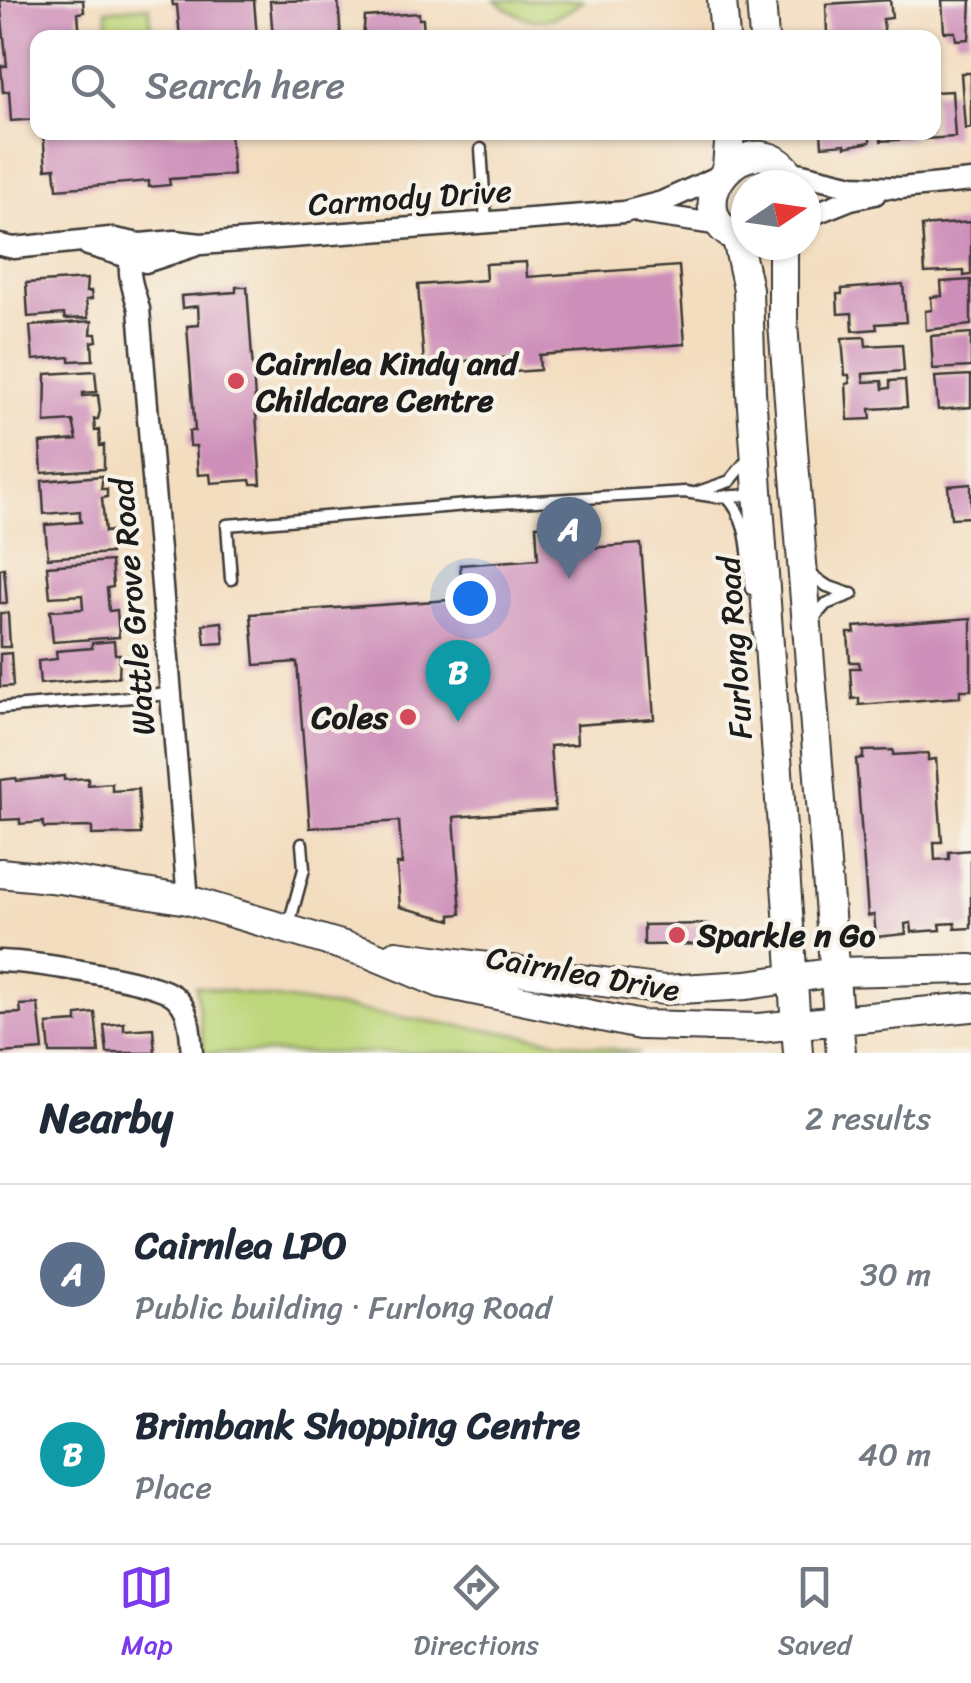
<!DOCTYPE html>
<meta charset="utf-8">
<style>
:root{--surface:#fff;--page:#f6f6f7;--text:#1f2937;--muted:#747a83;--line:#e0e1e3;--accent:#7c3aed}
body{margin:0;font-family:Sriracha,sans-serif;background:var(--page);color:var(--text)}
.compass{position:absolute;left:731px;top:170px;width:90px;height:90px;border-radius:50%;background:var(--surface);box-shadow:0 2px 8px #0004;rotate:77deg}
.you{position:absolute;left:470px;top:598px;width:35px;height:35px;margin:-25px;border:8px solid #fff;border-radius:50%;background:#1a73e8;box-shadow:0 0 0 15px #1a73e833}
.badge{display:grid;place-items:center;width:65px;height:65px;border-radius:50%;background:var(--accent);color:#fff;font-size:32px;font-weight:700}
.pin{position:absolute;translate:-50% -82px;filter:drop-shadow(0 2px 5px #0008)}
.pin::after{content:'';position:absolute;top:52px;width:35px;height:30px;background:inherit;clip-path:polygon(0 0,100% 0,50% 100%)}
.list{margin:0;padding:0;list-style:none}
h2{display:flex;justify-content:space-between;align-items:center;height:130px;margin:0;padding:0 40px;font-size:42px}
h2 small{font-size:32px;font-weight:400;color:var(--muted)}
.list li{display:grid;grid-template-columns:65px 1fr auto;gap:30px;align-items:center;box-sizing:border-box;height:180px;padding:0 40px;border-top:2px solid var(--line)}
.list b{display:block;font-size:38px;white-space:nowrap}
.list p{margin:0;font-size:32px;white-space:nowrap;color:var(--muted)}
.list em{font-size:32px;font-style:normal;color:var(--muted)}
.icon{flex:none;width:55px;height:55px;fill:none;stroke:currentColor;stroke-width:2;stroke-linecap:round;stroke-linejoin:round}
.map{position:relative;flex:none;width:971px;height:1053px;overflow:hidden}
.search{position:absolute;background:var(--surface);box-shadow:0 2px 8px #0004;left:30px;right:30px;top:30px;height:110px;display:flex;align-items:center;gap:25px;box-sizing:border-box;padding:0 35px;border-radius:20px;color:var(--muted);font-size:38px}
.sheet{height:490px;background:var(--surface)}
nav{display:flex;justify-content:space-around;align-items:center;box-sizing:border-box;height:140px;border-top:2px solid var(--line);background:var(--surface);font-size:28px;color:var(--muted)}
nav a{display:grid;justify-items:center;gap:5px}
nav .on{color:var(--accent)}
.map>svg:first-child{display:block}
.green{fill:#bed77c;stroke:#6d7a4c;stroke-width:2.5}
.building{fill:#cd8eb9}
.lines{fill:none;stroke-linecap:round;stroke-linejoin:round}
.lane-casing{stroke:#3c3934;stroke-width:15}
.street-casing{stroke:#3c3934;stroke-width:25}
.secondary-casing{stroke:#3c3934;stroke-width:32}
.lane{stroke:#fff;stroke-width:10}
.street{stroke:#fff;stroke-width:20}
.secondary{stroke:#fff;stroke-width:28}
.poi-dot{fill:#d1495b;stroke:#f7f3e8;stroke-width:4}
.labels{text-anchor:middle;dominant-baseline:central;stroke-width:8;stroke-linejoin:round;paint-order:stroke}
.street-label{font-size:32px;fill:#1c1c1c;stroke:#f7f3e8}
.poi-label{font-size:32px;font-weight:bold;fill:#1c1c1c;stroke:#f7f3e8;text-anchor:start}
</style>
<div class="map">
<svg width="971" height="1053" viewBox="0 0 971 1053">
<rect width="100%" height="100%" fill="#f7f3e8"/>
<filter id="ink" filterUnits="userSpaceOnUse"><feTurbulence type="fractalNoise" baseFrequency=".01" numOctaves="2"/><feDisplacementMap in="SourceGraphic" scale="20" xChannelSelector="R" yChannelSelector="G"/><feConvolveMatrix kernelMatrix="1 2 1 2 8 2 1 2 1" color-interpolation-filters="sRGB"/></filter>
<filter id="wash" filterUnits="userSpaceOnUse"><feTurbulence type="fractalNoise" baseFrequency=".0048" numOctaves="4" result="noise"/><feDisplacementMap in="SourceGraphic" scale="40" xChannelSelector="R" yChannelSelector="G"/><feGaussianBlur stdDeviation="2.25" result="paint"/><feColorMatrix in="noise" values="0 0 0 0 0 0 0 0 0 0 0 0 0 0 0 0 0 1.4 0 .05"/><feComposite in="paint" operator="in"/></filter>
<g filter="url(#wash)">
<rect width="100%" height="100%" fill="#f3ddbf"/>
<path class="green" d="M495,0h89c-34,26 -55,27 -89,0z
M149,6l3,31h-43l-3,-27z
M196,986l444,67h-436z"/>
<g id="blocks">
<path class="building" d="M0,0h83l1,12 -6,1 2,25h-42v81l-27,2 -2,-30 -6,1 -2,-26h6z
M172,0h82l3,38h-77l-3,-33h-4z
M338,0l3,38h-68l-3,-37z
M890,0l2,18 -9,1 2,19h-52l-1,-5h-5l-1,-29z
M942,0h29l-2,39 -13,1 -1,-8h-11z
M419,13v6h4l1,19h-61l2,-21z
M961,73h10v55l-6,1z
M952,91l3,46 -30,2v-7h9v-40z
M43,132h187l3,43 -64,4 1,6 -21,2v-6l-92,8 -2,-21 -9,1z
M821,132h49v10l-25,5v-3l-23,2z
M881,132h29l1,7 -30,2z
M971,222v53l-7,1v-5l-39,2 -3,-47z
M526,262l1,15 152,-11 6,78 -146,11 1,15 -26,2 -1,-15 -89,7 -6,-79 68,-5 -1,-16z
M87,279l-1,13 5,-1 1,8 -6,1 2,18 -23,1 -1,-5 -36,3 -2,-34z
M971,280v45l-45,5 -1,-19 7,-1 -1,-13 11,-1 -1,-14z
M903,284l3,38 -30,2 1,5 -24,2 -1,-18 -14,1 -1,-20h5v-5z
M236,287h11l14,197h-10l-1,-4 -39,3 -1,-9 -12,1 -2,-29h-6l-1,-15h6l-8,-105 12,-1 -1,-19 -16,2 -1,-12 55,-4z
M92,321l-1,13h5l1,7 -5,1 1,18 -23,1v-4l-37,3 -3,-34z
M971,333v34l-38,2 -2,-33z
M865,337l1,9 36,-2 2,27 -41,3v3l1,5 18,-1 1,8 7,-1v-7l15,-1 2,27 -37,2 1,10 -23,1 -2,-36 4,-1 -1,-8h-4l-3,-37z
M95,371l2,21 -14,1v3l15,-1 2,16 -2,8h-4l1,12 4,-1 1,16 4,-1v24l-62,4 -2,-30 37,-3 -4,-19 -28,2 1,-49z
M971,375v32l-33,3 -3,-33z
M103,476l-2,13h6v8l-5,1 3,34 6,-1 -1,22 -62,5 -3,-33 36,-3 -1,-5v-6l-36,3 -2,-33z
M971,484v33l-20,1 -3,-32z
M561,524l2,26 78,-6 13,175 -78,6 1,19 -27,2 5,64 -101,7 7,97 -10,1v5l-51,-13 -3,-43h5l-3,-43 -89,7 -13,-166 -42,3 -4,-51 212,-15 -3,-34 78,-6 -2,-33z
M111,561l2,26 -6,1 2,23 8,-1 2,27 -66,5 -3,-31 33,-2 -1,-14 -32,2 -3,-31z
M4,568l3,35h-7v-34z
M0,613h8l2,34h-10z
M971,618v72h-11v7l-101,8v-7l-7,1 -2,-31h10l-1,-6h-9l-2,-29h7l-1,-6z
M222,622l2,21 -19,1 -2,-20z
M114,641l1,13h5l-1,23 -79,7 -2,-23 19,-2 -1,-8 36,-3v-5z
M11,653l2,33 -13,1v-33z
M893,750v5l35,-2v7l8,-1 6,83h-8l1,18 14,-1v-7l22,-2v78l-16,1v-6l-15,1 1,6 -29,2 -1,-9 -6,1 1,10 -30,3 -2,-22 -6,1 -12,-157 7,-1v-7z
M64,776v4l24,-2v7l24,-2v8l26,-2 3,45 -49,1v-8l-48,1 -1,-6 -23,2v-5l-19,1 -1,-40 16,-2 1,3z
M710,924v20l-66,1v-20z
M38,1004l5,46 -43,3v-39l21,-1 -1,-8z
M95,1013l4,40h-49l-3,-29 30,-2v-7z
M124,1023v7l29,-2 2,25h-48l-3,-28z"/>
</g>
</g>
<g filter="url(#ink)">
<use href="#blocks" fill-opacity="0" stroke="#3c3934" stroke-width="2.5"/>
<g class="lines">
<g class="lane-casing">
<path id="lane" d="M481,149l5,73
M698,492l32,-11 18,-22
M726,496c25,25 21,60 26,93
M808,573l19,13 23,8
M231,579l-4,-54 240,-20 218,-13 32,5 37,-2
M812,620l14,-16 26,-10
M0,708l169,-14
M288,928l16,-59 -2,-25"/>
</g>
<g class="street-casing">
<path id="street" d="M789,171l64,15 48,2 70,-7
M641,213l80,12
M806,217l45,-18 24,-5
M140,244c-18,24 -8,38 -1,65l49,591
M0,245l14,3 96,-10 30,6 35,-3 26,3 423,-32 38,-10 58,-26
M88,245l57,17 49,-16
M0,961c31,1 152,18 174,35 17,14 16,37 18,57"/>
</g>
<g class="secondary-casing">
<path id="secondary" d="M722,0l3,38
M761,0l3,38
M727,167l3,-35
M737,239l11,50 3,103 47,661
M746,242c-83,-28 10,-138 51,-57
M783,245v79l58,729
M0,873l60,6 128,21 180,53 72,30 200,42 119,3 212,-21
M396,955l268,35 83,-5 89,-13 135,-3"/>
</g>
<use href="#lane" class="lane"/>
<use href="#street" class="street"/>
<use href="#secondary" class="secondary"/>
</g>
</g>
<g class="poi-dot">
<circle cx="236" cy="381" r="10"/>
<circle cx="408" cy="717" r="10"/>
<circle cx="677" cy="935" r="10"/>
</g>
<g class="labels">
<g class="street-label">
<text transform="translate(410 198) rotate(-4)">Carmody Drive</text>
<text transform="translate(133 607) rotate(-95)">Wattle Grove Road</text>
<text transform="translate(735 648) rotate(-94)">Furlong Road</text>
<text transform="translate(583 974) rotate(10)">Cairnlea Drive</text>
</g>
<g class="poi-label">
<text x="256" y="363">Cairnlea Kindy and<tspan x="256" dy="37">Childcare Centre</tspan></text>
<text x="388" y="717" text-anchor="end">Coles</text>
<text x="697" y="935">Sparkle n Go</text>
</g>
</g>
</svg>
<svg class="compass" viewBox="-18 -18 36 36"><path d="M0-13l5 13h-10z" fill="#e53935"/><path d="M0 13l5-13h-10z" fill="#747a83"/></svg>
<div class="you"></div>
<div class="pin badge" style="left:569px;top:579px;background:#5c6f8a">A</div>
<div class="pin badge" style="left:458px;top:722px;background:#0f9aa8">B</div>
<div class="search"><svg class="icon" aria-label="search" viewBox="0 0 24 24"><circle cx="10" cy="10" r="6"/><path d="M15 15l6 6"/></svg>Search here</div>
</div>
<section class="sheet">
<h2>Nearby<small>2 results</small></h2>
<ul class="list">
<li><span class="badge" style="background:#5c6f8a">A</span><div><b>Cairnlea LPO</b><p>Public building · Furlong Road</p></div><em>30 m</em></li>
<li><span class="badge" style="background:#0f9aa8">B</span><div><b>Brimbank Shopping Centre</b><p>Place</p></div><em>40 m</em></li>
</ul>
</section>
<nav>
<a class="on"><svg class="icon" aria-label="map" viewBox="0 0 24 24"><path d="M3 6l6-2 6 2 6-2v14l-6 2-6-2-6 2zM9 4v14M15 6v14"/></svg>Map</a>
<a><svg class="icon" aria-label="directions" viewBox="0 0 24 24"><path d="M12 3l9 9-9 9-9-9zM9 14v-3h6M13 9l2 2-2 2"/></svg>Directions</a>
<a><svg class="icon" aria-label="saved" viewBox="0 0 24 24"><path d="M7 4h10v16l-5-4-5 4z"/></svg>Saved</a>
</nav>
